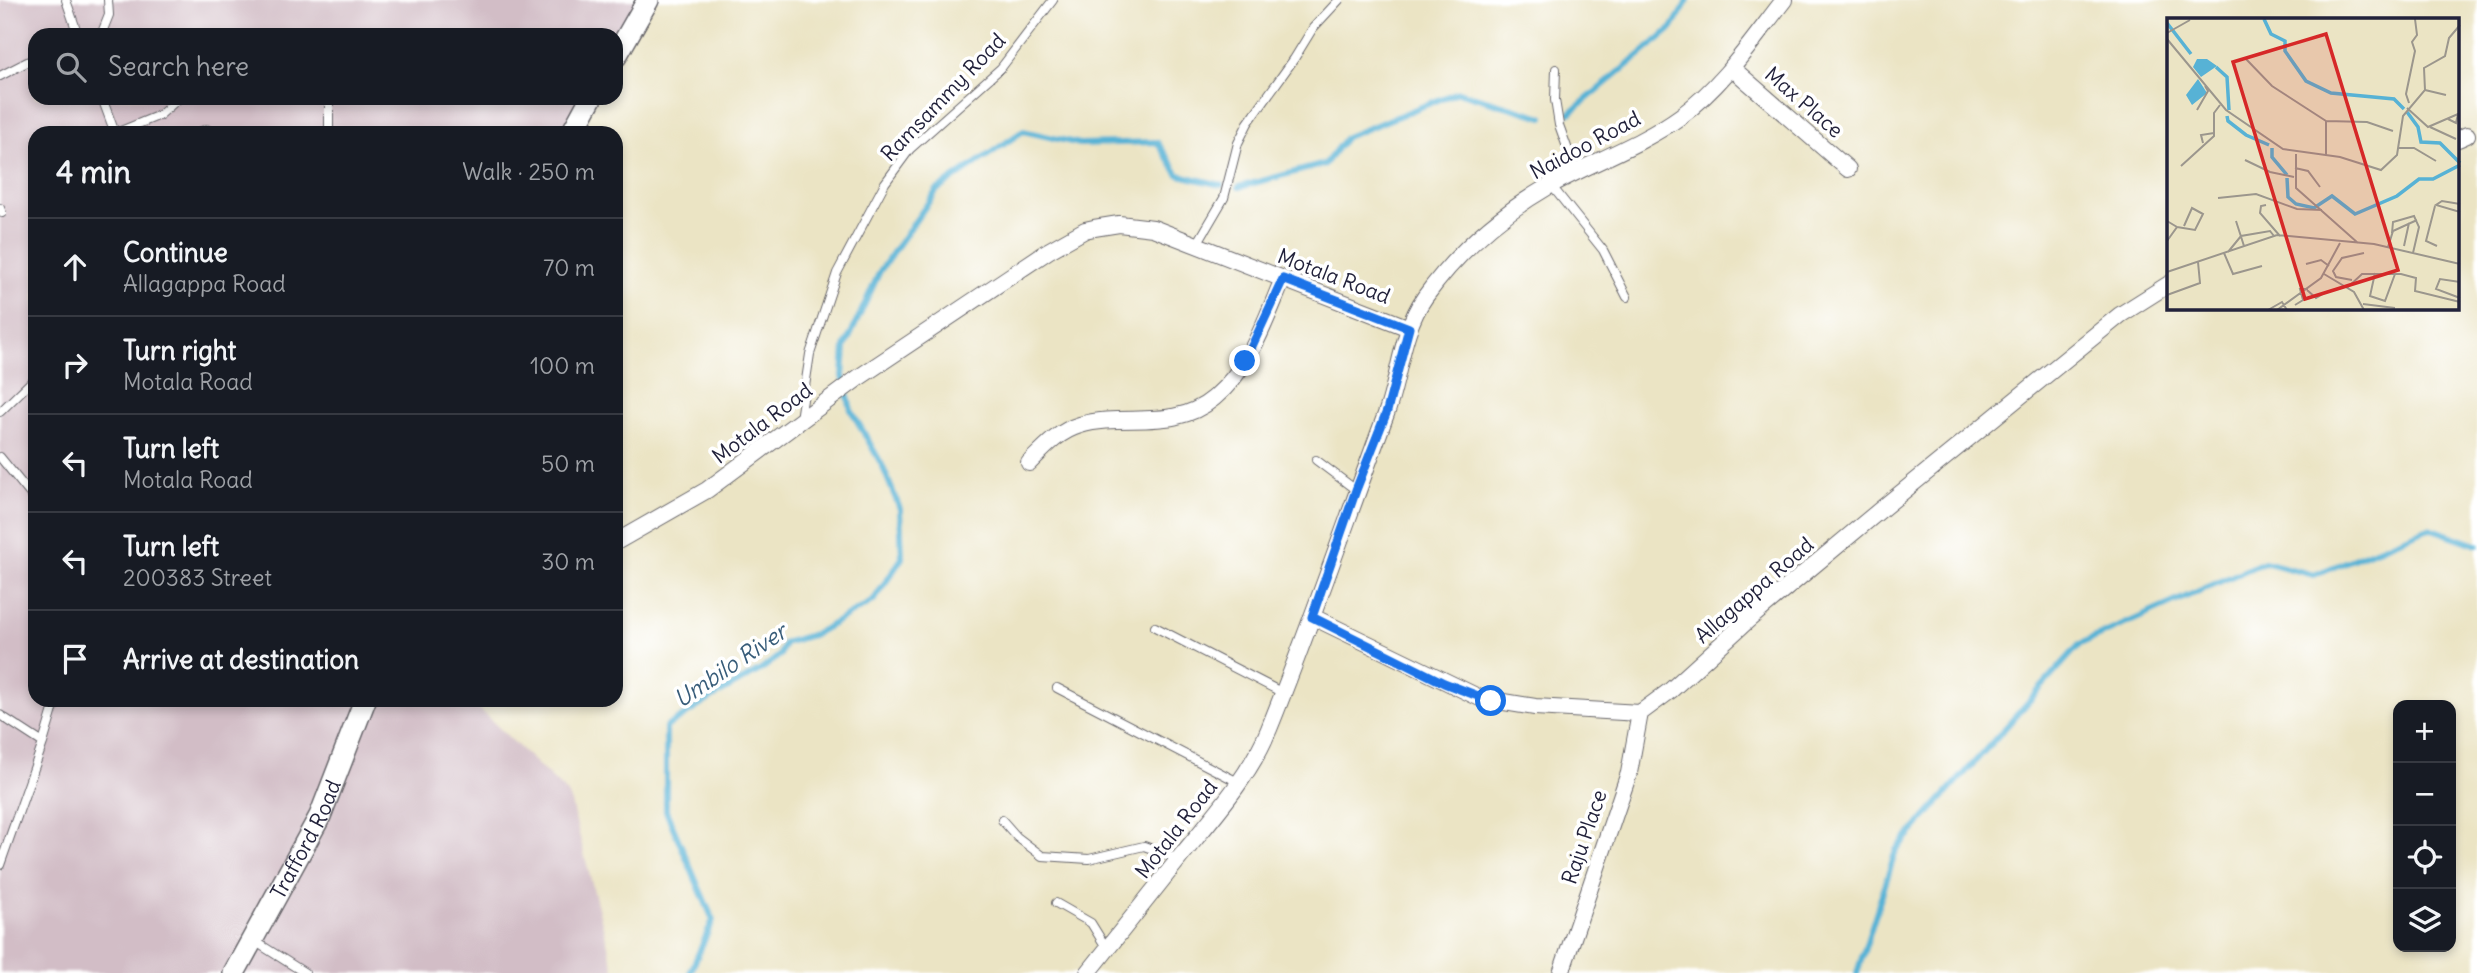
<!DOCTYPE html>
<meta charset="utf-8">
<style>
:root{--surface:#171b24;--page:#20242c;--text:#f1f3f6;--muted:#9ea1a6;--line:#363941}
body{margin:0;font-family:Delius,sans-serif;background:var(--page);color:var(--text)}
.controls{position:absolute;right:21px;bottom:21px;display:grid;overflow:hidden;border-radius:14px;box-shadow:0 4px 10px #0003}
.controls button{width:63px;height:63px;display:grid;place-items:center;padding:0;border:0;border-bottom:2px solid var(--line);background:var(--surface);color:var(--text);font:35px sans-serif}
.stop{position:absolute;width:21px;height:21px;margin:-16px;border:5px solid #1a73e8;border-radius:50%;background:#fff}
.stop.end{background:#1a73e8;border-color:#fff;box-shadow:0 2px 7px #0008}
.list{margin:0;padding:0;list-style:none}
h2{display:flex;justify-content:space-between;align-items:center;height:91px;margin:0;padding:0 28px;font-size:30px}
h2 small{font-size:23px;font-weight:400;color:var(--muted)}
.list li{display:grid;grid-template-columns:46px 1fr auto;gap:21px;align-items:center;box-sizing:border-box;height:98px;padding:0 28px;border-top:2px solid var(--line)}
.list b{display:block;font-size:26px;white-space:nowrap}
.list p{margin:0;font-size:23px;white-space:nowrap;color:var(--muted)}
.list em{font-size:23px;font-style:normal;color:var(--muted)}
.icon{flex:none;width:38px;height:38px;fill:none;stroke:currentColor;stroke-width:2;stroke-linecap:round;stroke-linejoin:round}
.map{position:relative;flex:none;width:2477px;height:973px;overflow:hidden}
.search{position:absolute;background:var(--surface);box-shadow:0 4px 10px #0003;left:28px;top:28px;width:595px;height:77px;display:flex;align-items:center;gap:18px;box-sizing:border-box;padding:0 24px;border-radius:21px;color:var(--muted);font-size:26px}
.panel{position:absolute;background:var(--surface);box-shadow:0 4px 10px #0003;left:28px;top:126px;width:595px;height:581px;border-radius:21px}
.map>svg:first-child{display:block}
.industrial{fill:#d2bdc6}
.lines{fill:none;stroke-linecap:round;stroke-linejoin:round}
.stream{stroke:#57b2d5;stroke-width:6}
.service-casing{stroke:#68666b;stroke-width:10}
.minor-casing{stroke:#68666b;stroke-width:18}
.tertiary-casing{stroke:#68666b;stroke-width:24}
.service{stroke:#fff;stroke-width:8}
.minor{stroke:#fff;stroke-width:16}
.tertiary{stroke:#fff;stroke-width:21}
.route{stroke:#1a73e8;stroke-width:9}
.labels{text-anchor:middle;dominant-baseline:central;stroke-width:7;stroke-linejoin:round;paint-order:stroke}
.street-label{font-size:21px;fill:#22223b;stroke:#fff}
.water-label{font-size:23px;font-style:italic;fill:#375c79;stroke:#fff}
.inset-river{fill:none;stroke:#57b2d5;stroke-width:3.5}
.inset-road{fill:none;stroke:#9b968d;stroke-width:2}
.view{fill:#d62828;fill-opacity:0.15;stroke:#d62828;stroke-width:3.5}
.inset-edge{fill:none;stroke:#22223b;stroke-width:3.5}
</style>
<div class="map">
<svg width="2477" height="973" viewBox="0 0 2477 973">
<rect width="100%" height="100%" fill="#fff"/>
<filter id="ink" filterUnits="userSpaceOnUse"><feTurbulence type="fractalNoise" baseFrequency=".0143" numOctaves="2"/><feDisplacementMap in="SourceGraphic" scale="14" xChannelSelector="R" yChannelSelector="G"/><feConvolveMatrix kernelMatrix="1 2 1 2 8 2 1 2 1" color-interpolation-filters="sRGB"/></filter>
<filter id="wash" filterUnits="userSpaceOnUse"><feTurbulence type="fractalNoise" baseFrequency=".00686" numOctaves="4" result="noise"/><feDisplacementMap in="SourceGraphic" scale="28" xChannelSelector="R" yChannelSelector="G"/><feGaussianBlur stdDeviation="1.57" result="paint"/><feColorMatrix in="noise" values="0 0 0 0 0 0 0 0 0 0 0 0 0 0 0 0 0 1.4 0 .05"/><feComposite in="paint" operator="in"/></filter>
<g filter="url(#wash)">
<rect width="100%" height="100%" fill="#ebe4c4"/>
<path class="industrial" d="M0,0h649l-33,35h-581v63h561l-19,35h-542v567h435l99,95 46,178h-615z"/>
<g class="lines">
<path class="stream" d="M1570,113l102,-85 16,-28
M1239,187l86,-23 21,-27 112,-45 85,25
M690,973l23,-53 -47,-109v-84l52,-33 44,-25 18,-14 4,-12 31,-9 58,-33 29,-43 -2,-49 -18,-44 -31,-55 -8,-34 2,-29 35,-76 57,-81 86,-59 57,13 77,-2 22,33 42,10
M1857,973l39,-123 184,-206 184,-82 50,13 115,-47 48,17"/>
</g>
</g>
<g filter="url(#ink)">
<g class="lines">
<g class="service-casing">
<path id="service" d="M66,0l12,35
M101,35l8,-20 -1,-15
M1556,69l-1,31 4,25 17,47
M0,76l35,-18
M102,98l13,35
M329,103v30
M116,133l44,-18 19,-17
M197,133l10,-4
M1551,185l52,65 24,47
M0,208l2,5
M1197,244l27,-46 14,-55 10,-20 46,-64 19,-31 26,-28
M0,412l35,-34
M800,419l10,-65 27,-81 48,-90 25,-34 91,-81 52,-68
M0,457l35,43
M1316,460l40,30
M1155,627l128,66
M1057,688l181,94
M0,715l43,28
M1002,820l15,17 25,19 47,3 55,-13 35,13
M0,865l43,-122 13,-43
M1056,903l35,20 16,26
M253,940l52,33"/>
</g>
<g class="minor-casing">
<path id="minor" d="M1732,68l116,101
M2458,139l9,-4
M1029,463c15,-15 30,-32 51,-38 45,-13 94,7 134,-27 36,-30 51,-77 69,-119
M616,542l91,-52 151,-112 190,-127 37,-21 9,-2 25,-4 34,4 256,100
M1313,617l167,81 55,9 105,6 31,-23 77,-70 131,-109 241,-196 49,-31
M1088,973c31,-39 62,-78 93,-117 32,-39 69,-80 88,-127 42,-104 78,-210 117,-315 14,-38 15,-83 39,-117 33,-46 76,-83 124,-111 43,-24 92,-41 132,-70 42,-31 71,-75 103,-116
M1561,973l68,-200 11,-60"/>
</g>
<g class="tertiary-casing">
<g id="tertiary">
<path d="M616,56l32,-56"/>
<path d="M572,133l19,-35"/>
<path id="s1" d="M234,973l86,-157 45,-116"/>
</g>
</g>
<use href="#service" class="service"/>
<use href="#minor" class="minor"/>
<use href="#tertiary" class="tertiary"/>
</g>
</g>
<g class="lines" filter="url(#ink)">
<path class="route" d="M1245,361l38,-82 126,49 -22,83 -31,79 -44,127 132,66 47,18"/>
</g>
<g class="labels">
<g class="street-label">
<text transform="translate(943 97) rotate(-46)">Ramsammy Road</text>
<text transform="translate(1804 102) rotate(41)">Max Place</text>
<text transform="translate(1585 145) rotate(-28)">Naidoo Road</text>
<text transform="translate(1334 276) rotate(21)">Motala Road</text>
<text transform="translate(762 423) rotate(-37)">Motala Road</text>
<text transform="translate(1754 590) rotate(-41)">Allagappa Road</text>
<text transform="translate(1176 829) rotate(-52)">Motala Road</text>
<text transform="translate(1584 837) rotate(-71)">Raju Place</text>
<text stroke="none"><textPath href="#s1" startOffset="152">Trafford Road</textPath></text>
</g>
<g class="water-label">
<text transform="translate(730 665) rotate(-34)">Umbilo River</text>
</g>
</g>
<g transform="translate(2167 18)">
<rect width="292" height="292" fill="#ebe4c4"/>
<path d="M30,41h10l10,7 -16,11 -8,-10zM31,61l9,14 -15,12 -6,-10z" fill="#57b2d5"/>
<path class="inset-river" d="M97,1l7,15 14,7v10l21,30 25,12 63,6 10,10M0,5l24,31M49,49l11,10 2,33M240,94l11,15 3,15 19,1 20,20M60,98l1,5 18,14 23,10M105,130v9l15,18M120,160l1,19 8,7 18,4 18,-12 23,18 42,-18 22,-17h14l27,-14"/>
<path class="inset-road" d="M0,15l23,-13M0,21l59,71 57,39 57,8 41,13 16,-15 6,-39 22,-26 -1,-22 21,-12 4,-18 11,-13M79,41l26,27 54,35v34M258,72l21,5M242,85l-3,-9 9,-43 -3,-9 5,-7 -2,-16M240,90l21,19 30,-13 -2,9 -8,-4M30,92l11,-19 -3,-5M159,103l41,1 26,9M263,109l26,12M36,125l-2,-8 13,-2M232,130h15l22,13M129,136v34l62,55M78,142l25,12 24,5M14,148l33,-30v-23l6,-8M128,150l13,3 12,16M51,180l38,-4 41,15 25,1M293,186l-18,-3 -6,4 24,7M99,187l-5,1 -1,7 20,23M268,188l-9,35 11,5M0,203l10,6 -10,14M69,203l8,25M10,209l18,3 8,-16 -11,-6 -8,18M225,215l1,-11 21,-6 5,11 -6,26M237,228l5,-23M221,229l5,-16 24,-11M61,234l13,-16 29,-5 4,5M57,235l9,21 29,-8M139,246l15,-4 8,6M0,254l110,-37 97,9 86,20M208,255l-5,23 15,5 10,-27M157,256l30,18 10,18M185,262l-16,-3 -3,-6 9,-13 22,-5M293,264l-20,-3 -4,10 24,9M180,270l15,-14h39l15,4 -1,13 45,11M140,272l9,8 10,-6M0,277l33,-12 -2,-21M196,286l32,4M128,287l8,-5 -3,-11h8M101,292l14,-8 5,8M110,292l44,-32 19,-35"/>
<path class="view" d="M159,16l72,236 -93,29 -72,-237z"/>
<rect width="292" height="292" class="inset-edge"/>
</g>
</svg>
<div class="controls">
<button>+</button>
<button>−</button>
<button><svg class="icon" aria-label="locate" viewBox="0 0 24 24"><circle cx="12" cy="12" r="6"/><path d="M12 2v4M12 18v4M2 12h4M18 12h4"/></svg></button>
<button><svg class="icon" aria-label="layers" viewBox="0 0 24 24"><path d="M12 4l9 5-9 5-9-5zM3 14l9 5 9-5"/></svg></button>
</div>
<div class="stop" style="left:1491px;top:701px"></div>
<div class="stop end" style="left:1245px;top:361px"></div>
<div class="search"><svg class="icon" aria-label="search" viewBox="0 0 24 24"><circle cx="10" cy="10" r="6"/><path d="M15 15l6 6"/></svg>Search here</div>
<section class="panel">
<h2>4 min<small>Walk · 250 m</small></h2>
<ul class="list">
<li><svg class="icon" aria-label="ahead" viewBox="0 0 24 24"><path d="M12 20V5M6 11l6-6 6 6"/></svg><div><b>Continue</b><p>Allagappa Road</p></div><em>70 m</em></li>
<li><svg class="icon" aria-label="right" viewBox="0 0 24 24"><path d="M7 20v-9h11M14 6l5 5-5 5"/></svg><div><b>Turn right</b><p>Motala Road</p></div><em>100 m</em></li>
<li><svg class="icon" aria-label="left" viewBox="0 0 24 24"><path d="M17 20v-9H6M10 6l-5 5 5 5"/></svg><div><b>Turn left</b><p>Motala Road</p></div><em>50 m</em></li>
<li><svg class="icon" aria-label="left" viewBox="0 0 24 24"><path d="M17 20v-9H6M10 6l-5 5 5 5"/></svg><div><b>Turn left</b><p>200383 Street</p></div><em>30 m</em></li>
<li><svg class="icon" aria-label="arrive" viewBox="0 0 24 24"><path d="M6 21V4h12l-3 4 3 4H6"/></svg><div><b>Arrive at destination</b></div></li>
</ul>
</section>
</div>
